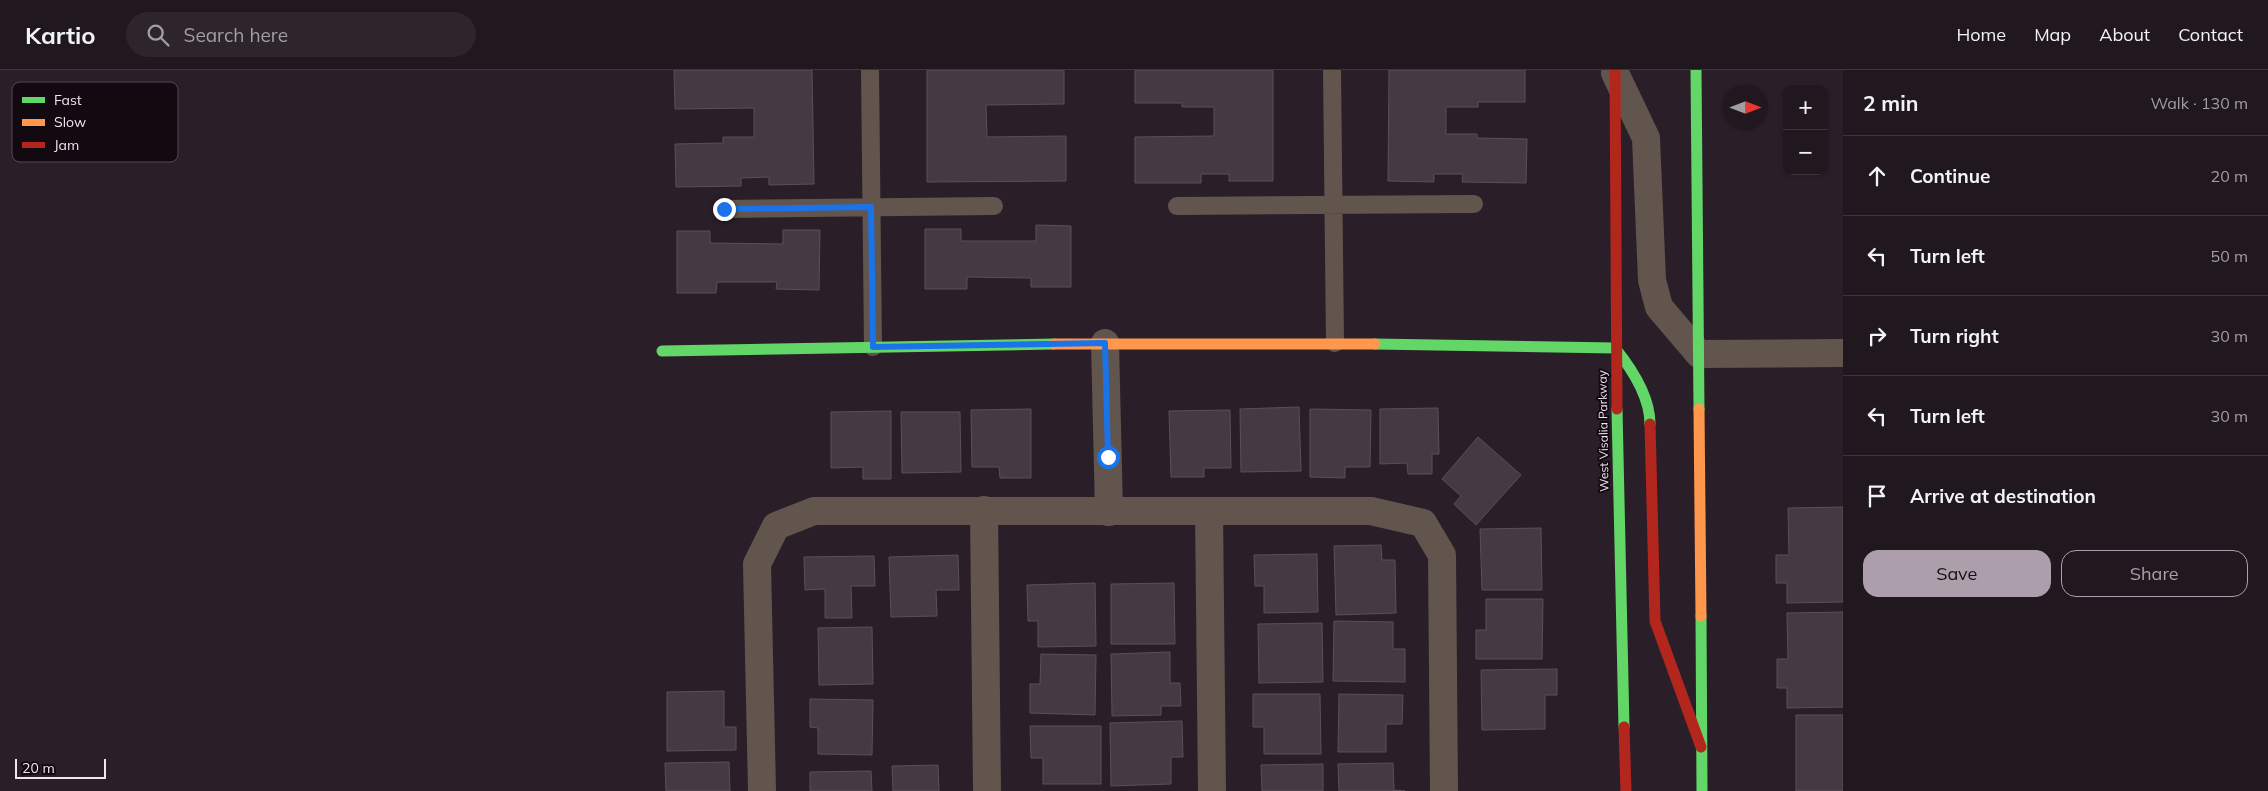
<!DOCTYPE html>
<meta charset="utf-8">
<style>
:root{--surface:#20171f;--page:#2d242c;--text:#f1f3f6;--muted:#a29fa4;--line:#3d363d;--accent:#ac9fab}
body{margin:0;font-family:Mulish,sans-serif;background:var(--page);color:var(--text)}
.controls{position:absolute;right:15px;top:15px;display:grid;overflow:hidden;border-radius:10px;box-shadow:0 1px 4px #0004}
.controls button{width:45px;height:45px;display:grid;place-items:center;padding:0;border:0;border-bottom:1px solid var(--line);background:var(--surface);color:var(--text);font:25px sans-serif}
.compass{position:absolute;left:1723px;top:15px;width:45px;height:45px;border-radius:50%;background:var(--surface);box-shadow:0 1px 4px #0004;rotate:90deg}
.scale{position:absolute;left:15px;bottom:12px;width:91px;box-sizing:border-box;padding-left:5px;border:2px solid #f2e4f1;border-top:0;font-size:14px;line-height:18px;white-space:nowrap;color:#f2e4f1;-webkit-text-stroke:4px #120911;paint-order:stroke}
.stop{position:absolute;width:15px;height:15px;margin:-11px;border:4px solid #1a73e8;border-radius:50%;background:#fff}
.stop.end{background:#1a73e8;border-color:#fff;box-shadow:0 1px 5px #0008}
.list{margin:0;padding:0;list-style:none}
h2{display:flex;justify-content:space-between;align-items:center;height:65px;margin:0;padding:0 20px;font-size:21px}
h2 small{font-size:16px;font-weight:400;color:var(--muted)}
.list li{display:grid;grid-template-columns:32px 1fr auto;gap:15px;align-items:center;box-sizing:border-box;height:80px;padding:0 20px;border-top:1px solid var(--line)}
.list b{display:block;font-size:19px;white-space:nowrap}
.list em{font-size:16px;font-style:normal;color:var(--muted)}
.actions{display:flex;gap:10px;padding:15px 20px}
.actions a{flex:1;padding:11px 0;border:1px solid var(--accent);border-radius:15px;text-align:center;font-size:18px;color:var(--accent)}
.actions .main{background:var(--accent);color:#111}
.icon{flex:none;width:28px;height:28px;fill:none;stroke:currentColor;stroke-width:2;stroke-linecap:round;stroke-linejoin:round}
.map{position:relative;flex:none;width:1843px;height:721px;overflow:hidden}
header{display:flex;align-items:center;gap:30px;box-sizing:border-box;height:70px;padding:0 25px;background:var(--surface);border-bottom:1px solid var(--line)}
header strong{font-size:24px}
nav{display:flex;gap:28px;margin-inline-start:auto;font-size:18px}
.search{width:350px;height:45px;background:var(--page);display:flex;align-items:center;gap:12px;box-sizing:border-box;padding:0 18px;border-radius:28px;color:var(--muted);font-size:19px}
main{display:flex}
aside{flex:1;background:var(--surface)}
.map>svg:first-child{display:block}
.building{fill:#433a43;stroke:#5a5059}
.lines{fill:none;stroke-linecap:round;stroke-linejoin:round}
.lane{stroke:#62554d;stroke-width:18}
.street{stroke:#62554d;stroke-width:28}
.fast{stroke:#63d668;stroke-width:11}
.slow{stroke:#ff974d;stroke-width:11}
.jam{stroke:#b3261e;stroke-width:11}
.route{stroke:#1a73e8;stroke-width:6}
.labels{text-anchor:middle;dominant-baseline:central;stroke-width:4;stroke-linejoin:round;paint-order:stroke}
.street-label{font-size:12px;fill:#f2e4f1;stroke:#120911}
.key{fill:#120911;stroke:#554b54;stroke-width:1}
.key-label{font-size:14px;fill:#f2e4f1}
</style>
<header>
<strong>Kartio</strong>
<div class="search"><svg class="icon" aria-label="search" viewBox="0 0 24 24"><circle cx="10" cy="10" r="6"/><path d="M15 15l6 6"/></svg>Search here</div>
<nav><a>Home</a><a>Map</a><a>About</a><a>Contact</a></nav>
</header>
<main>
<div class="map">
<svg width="1843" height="721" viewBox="0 0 1843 721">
<rect width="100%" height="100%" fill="#2a1f29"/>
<path class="building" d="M674,0h138l2,114 -45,1v-8l-28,1v8l-65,1 -1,-43 48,-1v-6h31v-29l-79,1z
M927,0h137v34l-78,1 1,32 79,-1v45l-139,1z
M1135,0h138v111h-44v-7h-28v9h-66v-46l79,-1v-29h-32v-4h-47z
M1389,0h136v32h-47v5h-32v27h31v4l50,1 -1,44 -64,-1 1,-8h-29v8l-46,-1z
M1036,155l35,1v61h-40v-9l-64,-1v12h-42v-60h36v12h75z
M783,160h37l-1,60 -43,-1 1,-7h-60l-1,11h-39v-62h33v12l73,1z
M1299,337l2,64 -60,1 -1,-63z
M1438,338l1,46h-7v20h-24l-1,-11 -27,1v-55z
M1031,339v69h-31l-1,-11h-27l-1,-57z
M1310,339l61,1 -1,57h-25v11l-35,-1z
M1230,340l1,58h-27v9h-33l-2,-66z
M891,341v68h-28v-12l-32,1v-56z
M901,342h59l1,60 -59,1z
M1478,367l43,38 -45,50 -22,-21 7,-8 -19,-17z
M1843,437v95l-56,1v-20h-11v-28h13l-1,-47z
M1541,458l1,62h-60l-2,-61z
M1381,475l1,15h13l1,53 -60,2 -2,-69z
M1317,484l1,58 -54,1v-27h-9l-1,-31z
M958,485l1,35h-23l1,26 -46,1 -2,-60z
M874,486l1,30h-24l1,32h-27v-29l-20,1 -1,-33z
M1095,513l1,63 -58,1v-26h-10l-1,-36z
M1174,513l1,61h-64v-60z
M1486,529h57l-1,60h-66v-29h10z
M1843,542v95l-56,1v-20h-10v-29h11l-1,-46z
M1334,551l59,1v27h12v33l-72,-1z
M1322,553l1,59 -64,1 -1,-59z
M872,557l1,57 -54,1 -1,-57z
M1170,582v31h10l1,23h-20v9l-49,1 -1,-62z
M1041,584l55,1 -1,60 -65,-2v-29h10z
M1557,599v26h-12v34l-63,1 -1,-60z
M724,621v36h12v23l-69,1v-59z
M1253,624h67l1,60h-57v-27h-11z
M1339,624l64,1 -1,29h-16v28h-48z
M810,629l63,1 -1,55 -54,-1v-26l-8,-1z
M1796,645h47v76h-47z
M1182,651l1,36h-12v27l-60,2 -1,-63z
M1030,656h71v58h-58v-26h-12z
M729,692l1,29h-64l-1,-28z
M1393,693l1,27 11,1h-66l-1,-27z
M1323,694v27h-61l-1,-26z
M938,695l1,26h-46l-1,-25z
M871,701l1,20h-62v-19z"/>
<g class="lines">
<path class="lane" d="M870,0l3,277
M1332,0l3,273
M1177,136l297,-2
M724,139l270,-3"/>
<path class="street" d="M1615,3l31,65 6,142 7,27 40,47 144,-1
M1105,273l4,169
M984,440l3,281
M1209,441l3,280
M762,721l-5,-227 19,-38 38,-15h557l52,12 19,32 2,236"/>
<path class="fast" d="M1696,0l3,339
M1375,274l240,4c17,21 35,48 35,76
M662,281l392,-7
M1617,339l7,318
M1701,546l1,175"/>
<path class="slow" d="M1054,274h321
M1699,339l2,207"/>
<path class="jam" d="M1615,0l2,339
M1650,354l5,197 46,126
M1624,657l2,64"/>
</g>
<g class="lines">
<path class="route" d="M724,139l147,-2 2,140 232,-4 3,114"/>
</g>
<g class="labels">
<g class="street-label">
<text transform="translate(1603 361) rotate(-91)">West Visalia Parkway</text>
</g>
</g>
<rect x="12" y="12" width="166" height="80" rx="8" class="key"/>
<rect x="22" y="27" width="23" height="6" fill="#63d668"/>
<rect x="22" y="49" width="23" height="7" fill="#ff974d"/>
<rect x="22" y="72" width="23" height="6" fill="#b3261e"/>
<g class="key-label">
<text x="54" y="35">Fast</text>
<text x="54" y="57">Slow</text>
<text x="54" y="80">Jam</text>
</g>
</svg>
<div class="controls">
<button>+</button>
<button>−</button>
</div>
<svg class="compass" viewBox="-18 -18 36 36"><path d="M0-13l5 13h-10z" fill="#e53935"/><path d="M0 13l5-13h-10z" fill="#a29fa4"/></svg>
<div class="scale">20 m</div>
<div class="stop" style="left:1108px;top:387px"></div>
<div class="stop end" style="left:724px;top:139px"></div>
</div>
<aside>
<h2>2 min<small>Walk · 130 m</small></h2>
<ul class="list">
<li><svg class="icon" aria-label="ahead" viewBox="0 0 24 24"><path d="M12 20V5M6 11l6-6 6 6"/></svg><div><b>Continue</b></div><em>20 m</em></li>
<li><svg class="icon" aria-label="left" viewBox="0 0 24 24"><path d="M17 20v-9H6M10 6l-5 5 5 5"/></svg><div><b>Turn left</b></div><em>50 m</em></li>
<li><svg class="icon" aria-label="right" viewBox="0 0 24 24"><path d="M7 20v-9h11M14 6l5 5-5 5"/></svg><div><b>Turn right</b></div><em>30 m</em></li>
<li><svg class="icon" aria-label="left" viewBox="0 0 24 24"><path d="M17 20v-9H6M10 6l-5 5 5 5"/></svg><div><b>Turn left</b></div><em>30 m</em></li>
<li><svg class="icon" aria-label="arrive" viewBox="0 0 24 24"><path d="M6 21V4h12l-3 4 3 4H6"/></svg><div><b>Arrive at destination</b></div></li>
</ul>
<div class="actions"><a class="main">Save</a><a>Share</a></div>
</aside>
</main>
